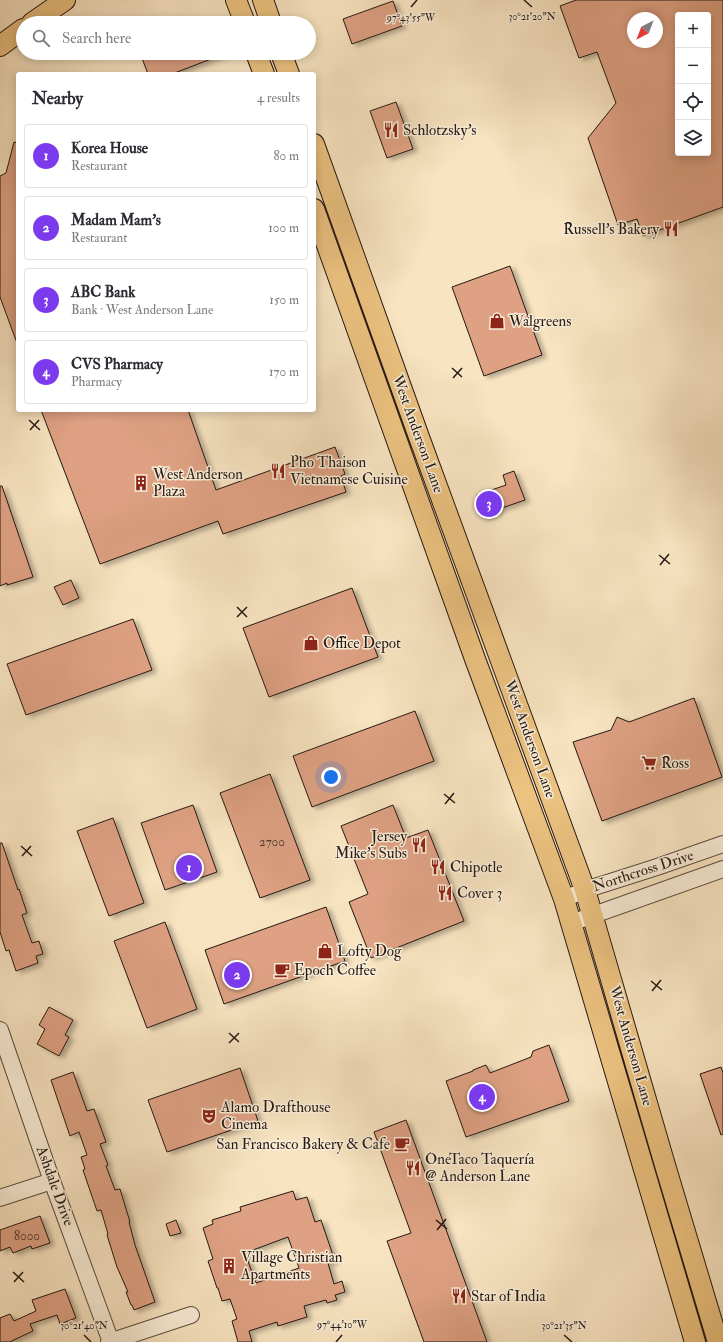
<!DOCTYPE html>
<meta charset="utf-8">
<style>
:root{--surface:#fff;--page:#f7f7f7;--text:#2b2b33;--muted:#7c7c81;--line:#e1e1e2;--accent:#7c3aed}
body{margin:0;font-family:"IM FELL Double Pica",serif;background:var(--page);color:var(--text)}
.controls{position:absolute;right:12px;top:12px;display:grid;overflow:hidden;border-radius:4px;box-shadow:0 2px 10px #0003}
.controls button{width:36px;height:36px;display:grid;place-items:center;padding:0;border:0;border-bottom:1px solid var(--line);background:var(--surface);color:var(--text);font:20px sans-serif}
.compass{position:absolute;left:627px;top:12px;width:36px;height:36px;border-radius:50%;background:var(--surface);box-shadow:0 2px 10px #0003;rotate:222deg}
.you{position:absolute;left:331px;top:777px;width:14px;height:14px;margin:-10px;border:3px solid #fff;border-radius:50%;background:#1a73e8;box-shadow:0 0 0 6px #1a73e833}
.badge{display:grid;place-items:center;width:26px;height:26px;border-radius:50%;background:var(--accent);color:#fff;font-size:13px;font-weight:700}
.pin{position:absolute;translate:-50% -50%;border:2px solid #fff;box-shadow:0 1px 4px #0006}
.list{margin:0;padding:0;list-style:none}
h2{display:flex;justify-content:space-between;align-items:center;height:52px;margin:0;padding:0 16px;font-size:17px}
h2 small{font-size:13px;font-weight:400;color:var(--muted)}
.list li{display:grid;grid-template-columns:26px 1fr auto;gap:12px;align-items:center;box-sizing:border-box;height:64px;margin:0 8px 8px;padding:0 8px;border:1px solid var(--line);border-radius:4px}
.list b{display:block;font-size:15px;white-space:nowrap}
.list p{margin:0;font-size:13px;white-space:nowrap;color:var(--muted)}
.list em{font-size:13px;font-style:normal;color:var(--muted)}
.icon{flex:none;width:22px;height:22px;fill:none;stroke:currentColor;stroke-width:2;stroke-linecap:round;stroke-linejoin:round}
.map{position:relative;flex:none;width:723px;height:1342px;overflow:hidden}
.search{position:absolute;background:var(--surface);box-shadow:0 2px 10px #0003;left:16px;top:16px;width:300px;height:44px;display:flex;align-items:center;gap:10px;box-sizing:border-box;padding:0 14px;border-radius:22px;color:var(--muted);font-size:15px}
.panel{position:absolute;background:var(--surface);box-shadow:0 2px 10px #0003;left:16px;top:72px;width:300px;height:340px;border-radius:4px}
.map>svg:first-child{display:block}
.building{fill:#dea183;stroke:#251914;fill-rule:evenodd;filter:url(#shadow)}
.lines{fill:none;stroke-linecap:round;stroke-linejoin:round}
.minor-casing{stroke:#5a4c3f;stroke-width:18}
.major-casing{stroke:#251914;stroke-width:22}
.minor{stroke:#faedd7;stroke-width:16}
.major{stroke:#ecc280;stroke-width:20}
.ticks{fill:none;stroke:#251914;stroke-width:1.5}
.labels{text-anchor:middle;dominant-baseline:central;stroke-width:3;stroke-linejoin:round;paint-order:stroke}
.number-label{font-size:13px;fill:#533b30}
.poi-label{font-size:15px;fill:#251914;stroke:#faedd7;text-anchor:start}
.street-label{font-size:15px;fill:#251914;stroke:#faedd7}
.ticks-label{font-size:10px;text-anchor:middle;fill:#251914;stroke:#faedd7;stroke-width:3;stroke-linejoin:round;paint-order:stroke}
</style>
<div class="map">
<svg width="723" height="1342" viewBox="0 0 723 1342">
<defs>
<filter id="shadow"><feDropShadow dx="4.5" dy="2.5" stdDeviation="2" flood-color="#0004"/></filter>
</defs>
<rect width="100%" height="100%" fill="#f8e4c1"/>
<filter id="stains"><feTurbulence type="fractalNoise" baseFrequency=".005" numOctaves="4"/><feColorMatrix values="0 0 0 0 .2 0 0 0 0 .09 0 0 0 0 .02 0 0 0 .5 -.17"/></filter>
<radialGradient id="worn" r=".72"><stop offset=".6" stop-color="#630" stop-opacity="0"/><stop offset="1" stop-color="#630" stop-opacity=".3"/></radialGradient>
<path class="building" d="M576,0h147v207l-80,29 -6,-17 -19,6 -30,-87 28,-35 -19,-51 -18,6 -19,-52zM678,15h30v138h-30zM633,18h24v24h-24z
M393,1l9,25 -50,18 -9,-25z
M140,53h84v1l-52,20h-24z
M396,102l17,47 -26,9 -17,-47z
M14,142l4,1v199l-1,1 -17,-46v-121l6,-3z
M510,266l32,89 -58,21 -32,-89z
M41,410h147l28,80 119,-43 10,27 -4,2 5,16 -123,42 -5,-13 -118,43z
M514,471l11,29 -26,9v2l-15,5 -7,-21 29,-10 -3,-10z
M0,486h2l31,91 -26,8v-2l-7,3z
M71,580l8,18 -16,7 -9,-18z
M352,588l26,69 -109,40 -26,-69z
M133,619l19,51 -126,45 -19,-51z
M694,698l28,79 -120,44 -29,-79 38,-12 6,-13 12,5z
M415,711l19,50 -122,46 -19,-51z
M270,774l40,106 -50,18 -40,-105z
M193,805l24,67 -52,18 -24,-67z
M393,805l13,33 22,-8 36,91 -93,37 -22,-56 19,-8 -27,-68z
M113,818l31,85 -35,13 -32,-85z
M0,843h2l16,47 1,-1 8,24 -5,2 10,28 7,-2 4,13 -7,2 2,7 -22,8 -7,-21 -3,1 -6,-19z
M326,907l19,54 -121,43 -19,-54z
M165,922l32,87 -50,19 -33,-87z
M49,1007l24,13 -8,15 4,2 -10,19 -22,-12 8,-15 -6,-4z
M549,1045l20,56 -103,36 -20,-56 27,-10v-1l13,-5 4,8 41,-16 2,-6z
M721,1067l2,6v61l-2,1 -21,-61z
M240,1068l18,53 -91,31 -19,-52z
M73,1072l14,39 7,-2 12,33 -6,2 8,21 -2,1 9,24 5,-1 10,33h-1l6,23 20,57 -21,8 -2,-5h-1l-5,-13h2l-11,-25 -10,-32 1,-1 -7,-24 -4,1 -14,-41 2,-1 -4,-12 6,-2 -8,-23 -9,4 -19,-56z
M406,1120l81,222h-63l-37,-101 24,-8 -37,-101z
M293,1191l3,9 11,-3 8,25 6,-2 14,41 -7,2 6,21 8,-3 3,11 -10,3 2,5 -10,3 -1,-3 -22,6 3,11 -29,9 -1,-4 -28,9 3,11h-14l-6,-21 5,-2 -7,-20 -8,2 -4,-13h-1l-9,-27 5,-2 -10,-31 10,-4 -1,-4 29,-9 -1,-4zM288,1237l11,31 -43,15 -11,-30z
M40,1216l10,27 -18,6 -1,-3 -18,7 -3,-6 -10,4v-21z
M176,1220l5,13 -11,3 -4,-12z
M65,1289l11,29 -16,6 -3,-9 -27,9 3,7 -15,7 -8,4h-10v-24l10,-4 4,7 22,-10 -4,-11z"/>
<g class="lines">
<g class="minor-casing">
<path id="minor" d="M564,899l21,-9 72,-23 66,-23
M571,923l152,-54
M0,1030l52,151 59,161
M0,1198l52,-17
M109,1342l82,-27"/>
</g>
<g class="major-casing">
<path id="major" d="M236,0l9,23
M263,0l8,23
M32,23l33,-23
M0,46l23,-17
M256,53l8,21
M281,53l8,21
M314,144l105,293 166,453 80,275 53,177
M314,209l161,450 89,240 131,443"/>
</g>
<use href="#minor" class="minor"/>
<use href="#major" class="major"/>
</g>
<path class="ticks" d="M524,0l8,7M411,7l6,-7M452,368l10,9M453,378l9,-10M29,420l11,10M30,430l9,-10M659,555l11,9M660,565l9,-11M237,607l10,10M237,617l10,-10M444,794l11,9M445,804l9,-11M21,846l11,10M22,856l9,-10M651,981l11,9M652,991l9,-11M229,1033l10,9M229,1043l10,-10M436,1220l11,9M437,1230l9,-11M13,1272l11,10M14,1282l9,-10M84,1335l7,7M564,1335l8,7M336,1342l6,-7"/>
<defs>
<g id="restaurant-bare" transform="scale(1.2)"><path d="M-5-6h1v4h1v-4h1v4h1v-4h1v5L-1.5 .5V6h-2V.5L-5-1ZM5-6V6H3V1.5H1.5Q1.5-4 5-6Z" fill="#8f2418" stroke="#faedd7" stroke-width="2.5" paint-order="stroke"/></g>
<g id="shop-bare" transform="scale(1.2)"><path d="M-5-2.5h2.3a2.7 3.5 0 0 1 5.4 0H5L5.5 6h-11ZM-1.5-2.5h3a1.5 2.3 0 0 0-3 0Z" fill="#8f2418" stroke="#faedd7" stroke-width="2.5" paint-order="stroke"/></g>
<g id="building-bare" transform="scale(1.2)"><path d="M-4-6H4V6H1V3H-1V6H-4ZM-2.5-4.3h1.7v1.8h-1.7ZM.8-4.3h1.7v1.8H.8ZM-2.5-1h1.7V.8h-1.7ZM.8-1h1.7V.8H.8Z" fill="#8f2418" stroke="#faedd7" stroke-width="2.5" paint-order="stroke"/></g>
<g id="supermarket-bare" transform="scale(1.2)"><path d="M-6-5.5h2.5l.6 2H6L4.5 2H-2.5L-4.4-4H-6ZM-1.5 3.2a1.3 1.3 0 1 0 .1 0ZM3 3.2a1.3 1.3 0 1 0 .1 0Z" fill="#8f2418" stroke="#faedd7" stroke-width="2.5" paint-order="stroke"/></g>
<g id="cafe-bare" transform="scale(1.2)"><path d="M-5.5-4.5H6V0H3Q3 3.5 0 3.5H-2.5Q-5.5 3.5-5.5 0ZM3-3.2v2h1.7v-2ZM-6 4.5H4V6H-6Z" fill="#8f2418" stroke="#faedd7" stroke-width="2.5" paint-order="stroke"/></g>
<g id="theatre-bare" transform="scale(1.2)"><path d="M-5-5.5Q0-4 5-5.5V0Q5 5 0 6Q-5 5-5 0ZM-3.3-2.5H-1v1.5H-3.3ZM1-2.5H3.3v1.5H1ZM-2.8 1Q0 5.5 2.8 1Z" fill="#8f2418" stroke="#faedd7" stroke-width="2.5" paint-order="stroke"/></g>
</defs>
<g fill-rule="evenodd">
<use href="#restaurant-bare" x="391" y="130"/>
<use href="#restaurant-bare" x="671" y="229"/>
<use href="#shop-bare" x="497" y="321"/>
<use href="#restaurant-bare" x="278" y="471"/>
<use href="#building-bare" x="141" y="483"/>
<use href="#shop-bare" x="311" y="643"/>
<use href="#supermarket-bare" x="649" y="763"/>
<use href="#restaurant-bare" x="419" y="845"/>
<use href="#restaurant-bare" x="438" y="867"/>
<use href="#restaurant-bare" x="445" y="893"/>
<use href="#shop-bare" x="325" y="951"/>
<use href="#cafe-bare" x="282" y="970"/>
<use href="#theatre-bare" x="209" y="1116"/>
<use href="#cafe-bare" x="402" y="1144"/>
<use href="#restaurant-bare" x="413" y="1168"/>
<use href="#building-bare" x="229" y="1266"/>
<use href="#restaurant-bare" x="459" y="1296"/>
</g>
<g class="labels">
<g class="number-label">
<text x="272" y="842">2700</text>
<text x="27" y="1236">8000</text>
</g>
<g class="poi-label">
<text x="403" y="130">Schlotzsky's</text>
<text x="659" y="229" text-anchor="end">Russell's Bakery</text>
<text x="509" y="321">Walgreens</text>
<text x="290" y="462">Pho Thaison<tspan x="290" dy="17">Vietnamese Cuisine</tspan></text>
<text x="153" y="474">West Anderson<tspan x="153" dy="17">Plaza</tspan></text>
<text x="323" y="643">Office Depot</text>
<text x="661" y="763">Ross</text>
<text x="407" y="836" text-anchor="end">Jersey<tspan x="407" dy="17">Mike's Subs</tspan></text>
<text x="450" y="867">Chipotle</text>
<text x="457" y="893">Cover 3</text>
<text x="337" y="951">Lofty Dog</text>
<text x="294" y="970">Epoch Coffee</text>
<text x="221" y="1107">Alamo Drafthouse<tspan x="221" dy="17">Cinema</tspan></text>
<text x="390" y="1144" text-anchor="end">San Francisco Bakery &amp; Cafe</text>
<text x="425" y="1159">OneTaco Taquería<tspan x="425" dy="17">@ Anderson Lane</tspan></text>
<text x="241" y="1257">Village Christian<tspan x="241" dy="17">Apartments</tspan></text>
<text x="471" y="1296">Star of India</text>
</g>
<g class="street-label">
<text transform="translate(418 434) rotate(70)">West Anderson Lane</text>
<text transform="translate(530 739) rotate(70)">West Anderson Lane</text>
<text transform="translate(643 871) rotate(-18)">Northcross Drive</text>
<text transform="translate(631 1046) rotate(74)">West Anderson Lane</text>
<text transform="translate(55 1186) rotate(70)">Ashdale Drive</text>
</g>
</g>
<g class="ticks-label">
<text x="532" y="20">30°21'20"N</text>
<text x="411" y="21">97°43'55"W</text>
<text x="342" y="1328">97°44'10"W</text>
<text x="84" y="1329">30°21'40"N</text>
<text x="564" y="1329">30°21'35"N</text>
</g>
<rect width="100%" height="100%" filter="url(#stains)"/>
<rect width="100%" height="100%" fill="url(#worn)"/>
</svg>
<div class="controls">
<button>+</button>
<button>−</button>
<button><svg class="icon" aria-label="locate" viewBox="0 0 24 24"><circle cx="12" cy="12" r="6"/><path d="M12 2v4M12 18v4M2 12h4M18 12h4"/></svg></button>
<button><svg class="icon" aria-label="layers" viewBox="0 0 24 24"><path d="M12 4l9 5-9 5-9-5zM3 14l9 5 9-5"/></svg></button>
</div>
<svg class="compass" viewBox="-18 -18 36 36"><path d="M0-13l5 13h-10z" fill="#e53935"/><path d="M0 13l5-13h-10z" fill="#7c7c81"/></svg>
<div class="you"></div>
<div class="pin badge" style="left:189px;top:868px">1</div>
<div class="pin badge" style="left:237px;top:975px">2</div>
<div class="pin badge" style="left:489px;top:504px">3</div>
<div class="pin badge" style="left:482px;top:1097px">4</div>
<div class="search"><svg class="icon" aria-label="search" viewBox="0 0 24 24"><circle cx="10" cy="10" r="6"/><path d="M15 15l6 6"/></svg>Search here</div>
<section class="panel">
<h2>Nearby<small>4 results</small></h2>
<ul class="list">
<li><span class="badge">1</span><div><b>Korea House</b><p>Restaurant</p></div><em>80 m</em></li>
<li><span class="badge">2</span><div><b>Madam Mam's</b><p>Restaurant</p></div><em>100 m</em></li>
<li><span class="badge">3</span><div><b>ABC Bank</b><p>Bank · West Anderson Lane</p></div><em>150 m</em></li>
<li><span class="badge">4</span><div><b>CVS Pharmacy</b><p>Pharmacy</p></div><em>170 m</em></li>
</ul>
</section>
</div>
